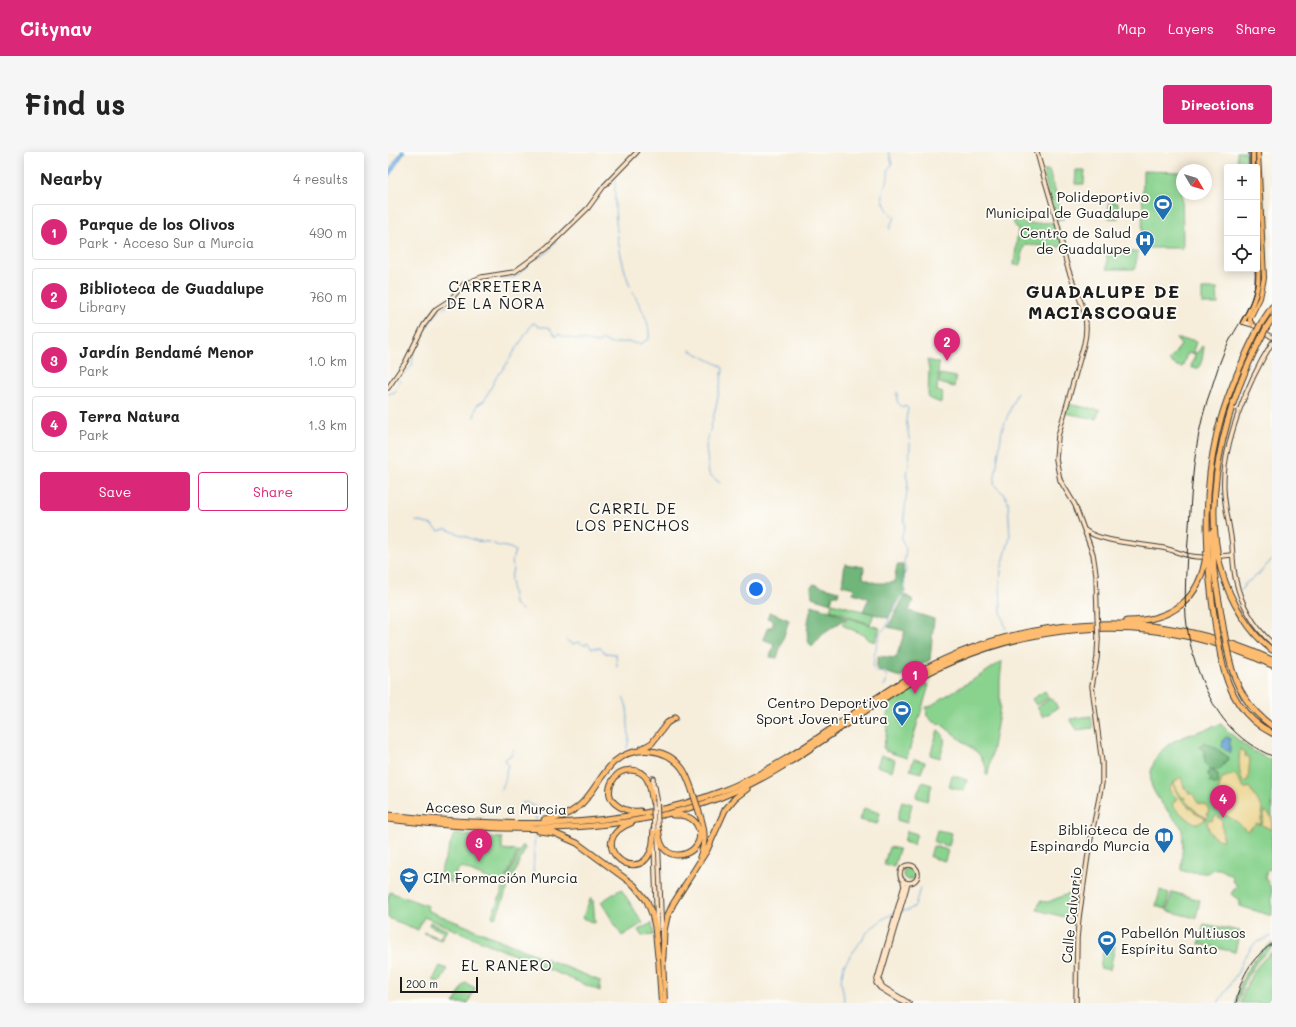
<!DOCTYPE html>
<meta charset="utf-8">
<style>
:root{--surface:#fff;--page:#f6f6f6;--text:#222;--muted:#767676;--line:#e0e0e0;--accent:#db2777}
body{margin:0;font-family:Mali,sans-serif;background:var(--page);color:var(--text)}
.controls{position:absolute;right:12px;top:12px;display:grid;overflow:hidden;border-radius:4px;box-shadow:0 2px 10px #0003}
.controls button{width:36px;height:36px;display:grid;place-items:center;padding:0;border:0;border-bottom:1px solid var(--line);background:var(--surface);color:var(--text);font:20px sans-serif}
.compass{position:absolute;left:788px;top:12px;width:36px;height:36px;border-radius:50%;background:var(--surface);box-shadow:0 2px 10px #0003;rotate:128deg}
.scale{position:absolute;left:12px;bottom:10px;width:78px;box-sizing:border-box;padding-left:4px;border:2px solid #1c1c1c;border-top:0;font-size:11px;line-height:14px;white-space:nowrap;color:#1c1c1c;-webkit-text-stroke:3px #fdfcf7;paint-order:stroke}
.you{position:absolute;left:368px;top:437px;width:14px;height:14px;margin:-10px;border:3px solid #fff;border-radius:50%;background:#1a73e8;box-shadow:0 0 0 6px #1a73e833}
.badge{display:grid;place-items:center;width:26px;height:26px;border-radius:50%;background:var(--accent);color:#fff;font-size:13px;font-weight:700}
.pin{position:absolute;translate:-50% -33px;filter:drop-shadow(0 1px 2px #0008)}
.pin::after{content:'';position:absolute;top:21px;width:14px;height:12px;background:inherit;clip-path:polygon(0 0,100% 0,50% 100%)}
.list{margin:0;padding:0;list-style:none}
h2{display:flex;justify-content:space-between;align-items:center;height:52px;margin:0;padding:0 16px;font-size:17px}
h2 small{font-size:13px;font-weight:400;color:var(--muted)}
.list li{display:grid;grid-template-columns:26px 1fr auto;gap:12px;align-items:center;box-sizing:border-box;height:56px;margin:0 8px 8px;padding:0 8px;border:1px solid var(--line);border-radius:4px}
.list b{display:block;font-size:15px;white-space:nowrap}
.list p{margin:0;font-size:13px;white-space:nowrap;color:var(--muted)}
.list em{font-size:13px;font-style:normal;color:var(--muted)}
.actions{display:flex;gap:8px;padding:12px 16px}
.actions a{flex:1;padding:9px 0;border:1px solid var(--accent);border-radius:4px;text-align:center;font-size:14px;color:var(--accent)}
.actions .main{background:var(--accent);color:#fff}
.icon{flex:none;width:22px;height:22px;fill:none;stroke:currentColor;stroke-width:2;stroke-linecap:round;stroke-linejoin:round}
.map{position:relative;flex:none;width:884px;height:851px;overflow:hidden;border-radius:4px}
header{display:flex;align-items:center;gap:24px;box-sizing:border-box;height:56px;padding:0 20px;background:var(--accent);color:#fff}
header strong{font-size:19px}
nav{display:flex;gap:22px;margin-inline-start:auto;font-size:14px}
.intro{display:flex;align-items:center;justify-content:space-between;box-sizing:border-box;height:96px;padding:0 24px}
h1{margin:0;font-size:28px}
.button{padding:10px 18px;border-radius:4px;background:var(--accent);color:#fff;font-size:14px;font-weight:700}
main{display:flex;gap:24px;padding:0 24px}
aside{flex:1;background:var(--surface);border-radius:4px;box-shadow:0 2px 10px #0003}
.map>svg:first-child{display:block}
.green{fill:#8ad38f;stroke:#537856}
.forest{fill:#6fb57a;stroke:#46684b}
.sand{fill:#eeda9e;stroke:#857b5d}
.water{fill:#66a4d8;stroke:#41607a}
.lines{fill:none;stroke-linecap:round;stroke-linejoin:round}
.stream{stroke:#66a4d8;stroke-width:1}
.river{stroke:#66a4d8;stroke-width:4.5}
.secondary-casing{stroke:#3d3b38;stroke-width:5.5}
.primary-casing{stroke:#3d3b38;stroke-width:6}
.highway-casing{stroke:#3d3b38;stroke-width:7}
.secondary{stroke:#fee4c5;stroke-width:3.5}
.primary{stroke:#fdbc6f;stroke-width:4}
.highway{stroke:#fdbc6f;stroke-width:5}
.tram{stroke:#1c1c1c;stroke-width:1}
.secondary-bridge-casing{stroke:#3d3b38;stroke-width:5.5;stroke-linecap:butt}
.highway-bridge-casing{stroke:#3d3b38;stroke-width:7;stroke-linecap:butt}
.secondary-bridge{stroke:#fee4c5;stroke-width:3.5}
.highway-bridge{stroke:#fdbc6f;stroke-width:5}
.labels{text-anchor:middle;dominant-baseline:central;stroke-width:3.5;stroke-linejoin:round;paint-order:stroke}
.poi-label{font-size:14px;fill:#1c1c1c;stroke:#fdfcf7;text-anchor:end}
.street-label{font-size:14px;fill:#1c1c1c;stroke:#fdfcf7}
.neighbourhood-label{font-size:15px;letter-spacing:1px;fill:#1c1c1c;stroke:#fdfcf7}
.district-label{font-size:18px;font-weight:bold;letter-spacing:1px;fill:#1c1c1c;stroke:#fdfcf7}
</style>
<header>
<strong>Citynav</strong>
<nav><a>Map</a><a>Layers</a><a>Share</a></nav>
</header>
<div class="intro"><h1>Find us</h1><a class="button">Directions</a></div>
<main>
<aside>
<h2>Nearby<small>4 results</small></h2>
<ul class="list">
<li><span class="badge">1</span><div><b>Parque de los Olivos</b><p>Park · Acceso Sur a Murcia</p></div><em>490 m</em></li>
<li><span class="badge">2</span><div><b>Biblioteca de Guadalupe</b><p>Library</p></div><em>760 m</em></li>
<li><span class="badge">3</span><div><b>Jardín Bendamé Menor</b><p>Park</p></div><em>1.0 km</em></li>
<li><span class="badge">4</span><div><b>Terra Natura</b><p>Park</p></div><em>1.3 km</em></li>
</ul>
<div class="actions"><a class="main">Save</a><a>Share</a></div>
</aside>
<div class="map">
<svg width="884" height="851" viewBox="0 0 884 851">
<rect width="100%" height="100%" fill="#fdfcf7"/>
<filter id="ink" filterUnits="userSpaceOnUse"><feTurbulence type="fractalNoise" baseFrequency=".025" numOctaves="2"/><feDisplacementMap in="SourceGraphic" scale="8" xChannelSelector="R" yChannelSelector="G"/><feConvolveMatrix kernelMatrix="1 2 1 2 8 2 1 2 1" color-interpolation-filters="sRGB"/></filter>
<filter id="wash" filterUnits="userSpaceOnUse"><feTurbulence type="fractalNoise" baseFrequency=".012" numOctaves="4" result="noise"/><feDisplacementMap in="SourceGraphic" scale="16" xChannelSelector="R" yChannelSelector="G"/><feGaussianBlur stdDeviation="0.9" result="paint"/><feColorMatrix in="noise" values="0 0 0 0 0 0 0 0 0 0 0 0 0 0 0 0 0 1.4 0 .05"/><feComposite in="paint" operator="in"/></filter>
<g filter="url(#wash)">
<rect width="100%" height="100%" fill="#f6edda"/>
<path class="green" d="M849,0h9v15h-8z
M661,18l15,49 -9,1 -12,-49z
M688,18h9l-1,14h-9z
M755,19l39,1 1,76h-41z
M721,50l9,1v15h-9z
M631,68l7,4 31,-2 6,25 -38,-2 -2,4 -3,16h-6l4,-35 -5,-8z
M719,99l31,1 -3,17h-28z
M814,137h15l1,15h-16z
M788,187l17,1 3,2 -3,9 3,2 2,-1 4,-6 2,1 -2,13 -3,8h-8l1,-6 3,-5 -1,-4 -7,1 -5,13 -5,-1 -8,-5 12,-16z
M539,208l12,3 -2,28 6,2 -2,10 -13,-5 1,-28z
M552,222l16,3 -2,10 -15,-4z
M679,252l33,6 -4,9 -31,-6z
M444,451l42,11 -4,10 -21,-7 -1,-2 -18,-5z
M461,466l31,10 -5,14 -8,-3 -1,-3 -22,-10 -2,-2z
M614,509l-2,19v28l-12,67h-2v-8l-7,-13 -38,-30 -8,-2 -6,-6 -1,-9h3c24,-17 50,-29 73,-46z
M535,531l6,2 -22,73 -22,-7 1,-2 -3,-1 4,-16 -1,-9 3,-21z
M657,539l4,7 -13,7 -4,-6z
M664,546l6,10 -15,9 -6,-10z
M703,564l2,12 -16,2 -7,-11z
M833,572c15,15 31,29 51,36v109l-5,1 -2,8 7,11v27l-32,-10v-5l-9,-7 6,-9 -5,-4 1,-4 -13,-8h-6c-9,7 -10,3 -20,3 -7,0 -6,1 -13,-2 0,-12 4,-33 0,-43 -1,-2 -4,-5 -6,-7 -8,-10 -18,-21 -23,-33 -6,-18 7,-38 22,-46 15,-7 31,-11 47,-17z
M550,578c11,8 5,16 2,28l-10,-3z
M493,603l14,5 -3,11 -15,-5z
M526,607l11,3 -4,11 -11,-3z
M564,623l15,5 -3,11 -15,-4z
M534,630l10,3 -5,16 -11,-4z
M514,649l10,3 -5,19 -10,-3z
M476,656l16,5 -3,11 -17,-4z
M549,678l15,3 -3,13 -15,-4z
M519,679l10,3 -4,11 -9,-3z
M66,682l48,4v11l16,2 -15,34 -42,-18 -4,4 -5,11 -14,-4z
M134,694h2l1,3 -13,30 -3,2 -1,-4z
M545,694l15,4 -3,11 -15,-4z
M501,695l10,2 -5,18 -10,-3z
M515 722a6 6 0 1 1 12 0a6 6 0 1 1-12 0Z
M118,730l3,1v2l-13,32 -3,1 -1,-3z
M233,737l22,34 -21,13 -21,-34z
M692,737l-4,31 -39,-10 3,-9 8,1z
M772,738l9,3 -3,16 -10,-3z
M2,740l38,14 -1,4 173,71v10l-176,-74 -6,13 -30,-12v-20z
M784,740l28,8 -4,18 -29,-7z
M203,746l2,2 2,23 -13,-5z
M42,770l17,8 -6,10 -18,-7 1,-1 16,6 3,-6 -14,-7z
M264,771l2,12 -12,1 -4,-6z
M816,772l36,7 -5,21 -36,-8z
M884,791v5c-19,14 -29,32 -33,55h-3c4,-25 15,-45 36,-60z
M716,792l11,2 -5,24 -10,-2z
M884,800v51h-31c5,-21 14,-38 31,-51z
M52,814l7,3 -7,14 -7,-3z
M78,831l9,5 -7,15h-14l10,-19z"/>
<path class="forest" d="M457,412l19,3 -1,11 13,5h13l1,-1 4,1 3,-18h6l2,26 -17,27 -25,-7 6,-13 -16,-5 1,-5 -12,-3z
M426,432l25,7 -1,4h-5l-2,8 -19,-6 -1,-11z
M517,443l8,5 -4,11 25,8 -4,41 -30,17 -24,-8 2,-13 18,2 9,-27 -17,-4z
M424,453l36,12 -26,18 -10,12c-9,-8 -3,-31 0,-42z
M382,460l19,8 -12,38 -7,-1 4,-13 -11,-5 5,-12h4l2,-6 -7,-3z
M817,590l12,7 12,9 -10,12c-6,1 -10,-3 -14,-7v-11l-6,-5z
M821,617l9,5v11l-9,-3 2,-3 -3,-4z"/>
<path class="sand" d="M852,597l5,4v3l5,2 -2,22 -5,2c-5,-11 -4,-22 -3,-33z
M847,622l10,15 4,-2 14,22 -3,16 -3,-2 -10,8 -11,-10 -13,-7 3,-6 -11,-5 7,-25z
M793,625l3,10 6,7 2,-1 6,10 8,2 3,5 -2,4 2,2 -2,2 -8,-4 -15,-14 1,-1 -1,-2 -1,1c-4,-4 -8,-11 -9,-16z
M785,630c1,14 21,31 33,37l-8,5c-11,-4 -18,-11 -26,-19l5,-7 -8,-8z
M877,659l7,6v13l-10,-5z
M828,663l6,6 1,19c-11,0 -14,-9 -16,-17l2,-3 3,1z"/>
<path class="water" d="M839,585l3,2v14l-8,-6 1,-7z"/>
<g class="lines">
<path class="stream" d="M501,0l3,12 -4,5c1,13 -2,13 -5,24 -2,9 6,20 12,25l-5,8v3
M227,27c-1,36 2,73 15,107
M101,125h25l6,-4 12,-12 16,-9 8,-11
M302,198l31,16 2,3 -6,33 -11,45 3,27 11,9
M0,242l7,-2 6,-15 11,-11 2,-17 6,-12 16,-23 18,-13 4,-8
M86,265l3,-12 7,-4 13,-25 7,-8 28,-44 2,-1 5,4h9l8,9 3,-2 5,3 34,6 5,-3 8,4 16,-2 13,2 9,-5c2,-17 -9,-33 -17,-48
M28,369l16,4 7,6 7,-2 31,12 12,1
M104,391c7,5 17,2 23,8l-3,9 1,9 -3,12 2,1c-2,8 2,14 2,22l8,6
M853,438l5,-7 13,-9 13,-15
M618,477l-5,-17 -1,-30 1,-12 9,-33 -2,-36 -5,-8 -6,-5 -3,-4 8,-54 15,-38
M178,488l6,4 7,-2 5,3 4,-2 3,5h10l4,5 11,1 1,13
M486,504l6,-23 7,-7 3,-11 15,-24 -1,-13 2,-9 -2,-6 2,-14 -5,-11 4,-12 -1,-10 4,-33 -2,-10 3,-7 1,-22 -4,-25 2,-10 -2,-3 -5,1 -4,-6v-9
M485,516l1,-10
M486,520h8l5,4 -1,7 -2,3
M235,545c6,12 4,16 5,29 1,10 2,11 -1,22
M113,638c3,-5 6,-14 5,-20l2,-4 -3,-7 6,-4 3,-6
M134,651h5l9,4v14
M145,724l2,-46
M514,759l7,-1 6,-4 5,-18
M457,851l-4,-22 3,-16 24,-34 15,-12 11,-6
M830,851l20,-31 5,-13 12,-16 17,-7"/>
<path class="river" d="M0,23l15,-23"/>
</g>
</g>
<g filter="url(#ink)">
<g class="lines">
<g class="secondary-casing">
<path id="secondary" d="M649,0c6,24 14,47 20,71 4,14 6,28 10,42 8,29 25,47 17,79l-26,92 -2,23 4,21 15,25 18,49 3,20 1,37
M855,170l10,3 19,12
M884,191c-24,38 -51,103 -48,148 1,18 6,36 8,54 1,12 1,24 4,36 5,23 18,46 36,62
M0,236l17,-25 19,-38 12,-16 14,-9 14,-16 18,-7 32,-5 33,-24 41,-40 16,-22 33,-34
M697,378c14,12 58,14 78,18 15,3 22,9 38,9
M833,404l11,-1
M267,635l2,12
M265,641v-15
M270,684l4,104
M266,692l3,86
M512 722a9 9 0 1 1 18 0a9 9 0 1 1-18 0Z
M515,729l1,5 -28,97 4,5 24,15
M520,731l-29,98 4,6 26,16
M688,851l1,-65 2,-21 10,-69 13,-65v-20l-10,-77 5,-28 1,-19"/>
</g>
<g class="primary-casing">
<path id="primary" d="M865,0v15
M855,170c17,-29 17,-41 14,-74
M864,172l-2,-3v-3l10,-20 4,-20 -6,-126
M270,805l3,46
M275,805l2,46"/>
</g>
<g class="highway-casing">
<path id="highway" d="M872,173l12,-18
M878,176l6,-9
M874,184c-42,80 -73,199 -20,280 8,13 18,25 30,34
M824,380l2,39 10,61
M739,469c44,0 74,-21 79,-67
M828,477c-10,-65 -14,-132 1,-196 9,-36 24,-70 40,-102
M833,505c6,32 21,61 51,76
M841,506c6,28 19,51 43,68
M253,597l11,-6 15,-20 8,-5
M252,659c-18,2 -39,-11 -27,-31 7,-13 26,-13 34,-1 4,7 4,16 6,24
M0,663c111,12 229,17 334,-24 65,-25 118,-71 176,-107 114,-70 253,-80 374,-24
M312,663c5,15 6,27 0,42
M0,667c102,12 218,18 317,-16 72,-24 123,-69 186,-109 116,-74 255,-88 381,-29
M156,668c13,-1 24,-5 34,-13 15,-12 22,-32 36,-45 20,-17 52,-15 68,6 5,7 7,14 10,22
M243,671c-47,18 3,63 19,30 4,-7 3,-16 4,-24
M270,676c1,5 1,10 3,15 10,25 49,7 36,-18 -5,-9 -14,-10 -24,-10
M151,679l15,2 23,10 57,42 13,16 5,13 3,13 3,30
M275,805l1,-26 3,-14 6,-13 34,-54 18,-40 10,-12 12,-9"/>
</g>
<use href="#secondary" class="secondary"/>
<use href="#primary" class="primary"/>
<use href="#highway" class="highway"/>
<path class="tram" d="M861,0v15
M867,117c3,36 -18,53 -31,83 -7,16 -11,33 -17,49 -13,43 -15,81 -18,125 -2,30 -5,61 -3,91 2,21 7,41 15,61 15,37 34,62 71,78
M848,851c4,-25 15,-45 36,-59"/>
<g class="secondary-bridge-casing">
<path id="secondary-bridge" d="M709,459l1,28
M269,647l1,29
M265,651l1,26"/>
</g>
<g class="highway-bridge-casing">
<path id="highway-bridge" d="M869,179l3,-6
M874,184l4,-8
M828,477l5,28
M836,480l5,26
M304,638l8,25"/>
</g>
<use href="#secondary-bridge" class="secondary-bridge"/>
<use href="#highway-bridge" class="highway-bridge"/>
</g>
</g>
<defs>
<g id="stadium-pin" transform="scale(1)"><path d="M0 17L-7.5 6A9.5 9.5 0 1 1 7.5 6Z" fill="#1f6fb2" stroke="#fdfcf7"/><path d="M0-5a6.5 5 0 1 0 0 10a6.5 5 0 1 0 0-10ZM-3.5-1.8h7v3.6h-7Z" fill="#fff"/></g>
<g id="hospital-pin" transform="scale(1)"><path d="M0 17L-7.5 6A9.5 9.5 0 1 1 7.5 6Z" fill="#1f6fb2" stroke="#fdfcf7"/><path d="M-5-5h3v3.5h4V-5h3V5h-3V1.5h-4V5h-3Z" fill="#fff"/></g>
<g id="library-pin" transform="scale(1)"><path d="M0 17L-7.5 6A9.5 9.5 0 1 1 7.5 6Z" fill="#1f6fb2" stroke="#fdfcf7"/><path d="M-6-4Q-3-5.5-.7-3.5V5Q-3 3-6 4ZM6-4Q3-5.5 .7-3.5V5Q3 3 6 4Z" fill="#fff"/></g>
<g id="university-pin" transform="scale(1)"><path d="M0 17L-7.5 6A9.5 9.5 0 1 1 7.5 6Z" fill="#1f6fb2" stroke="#fdfcf7"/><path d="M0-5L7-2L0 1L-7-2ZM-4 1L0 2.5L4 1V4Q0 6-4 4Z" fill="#fff"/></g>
</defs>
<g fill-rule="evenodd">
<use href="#stadium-pin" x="775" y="52"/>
<use href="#hospital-pin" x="757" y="88"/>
<use href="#stadium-pin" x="514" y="558"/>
<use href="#library-pin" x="776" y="685"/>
<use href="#university-pin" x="21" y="725"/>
<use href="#stadium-pin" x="719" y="788"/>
</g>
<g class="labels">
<g class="poi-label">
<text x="761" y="44">Polideportivo<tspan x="761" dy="16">Municipal de Guadalupe</tspan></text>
<text x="743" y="80">Centro de Salud<tspan x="743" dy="16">de Guadalupe</tspan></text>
<text x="500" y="550">Centro Deportivo<tspan x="500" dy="16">Sport Joven Futura</tspan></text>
<text x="762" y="677">Biblioteca de<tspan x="762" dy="16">Espinardo Murcia</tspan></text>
<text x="35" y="725" text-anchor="start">CIM Formación Murcia</text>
<text x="733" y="780" text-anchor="start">Pabellón Multiusos<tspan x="733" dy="16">Espíritu Santo</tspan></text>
</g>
<g class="street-label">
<text transform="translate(108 656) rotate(1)">Acceso Sur a Murcia</text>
<text transform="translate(683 763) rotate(-84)">Calle Calvario</text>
</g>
<g class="neighbourhood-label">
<text x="108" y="134">CARRETERA<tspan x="108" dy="17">DE LA ÑORA</tspan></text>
<text x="245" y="356">CARRIL DE<tspan x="245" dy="17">LOS PENCHOS</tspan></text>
<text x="119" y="813">EL RANERO</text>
</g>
<g class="district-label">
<text x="715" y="139">GUADALUPE DE<tspan x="715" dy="21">MACIASCOQUE</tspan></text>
</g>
</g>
</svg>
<div class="controls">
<button>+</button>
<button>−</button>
<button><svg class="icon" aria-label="locate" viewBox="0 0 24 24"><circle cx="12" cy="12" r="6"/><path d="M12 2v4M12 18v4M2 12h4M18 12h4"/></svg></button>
</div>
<svg class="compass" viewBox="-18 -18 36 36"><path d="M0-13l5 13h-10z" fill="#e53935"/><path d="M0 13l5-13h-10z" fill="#767676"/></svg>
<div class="scale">200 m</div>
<div class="you"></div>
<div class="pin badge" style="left:527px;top:542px">1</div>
<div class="pin badge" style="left:559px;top:209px">2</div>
<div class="pin badge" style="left:91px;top:710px">3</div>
<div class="pin badge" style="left:835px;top:666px">4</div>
</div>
</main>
